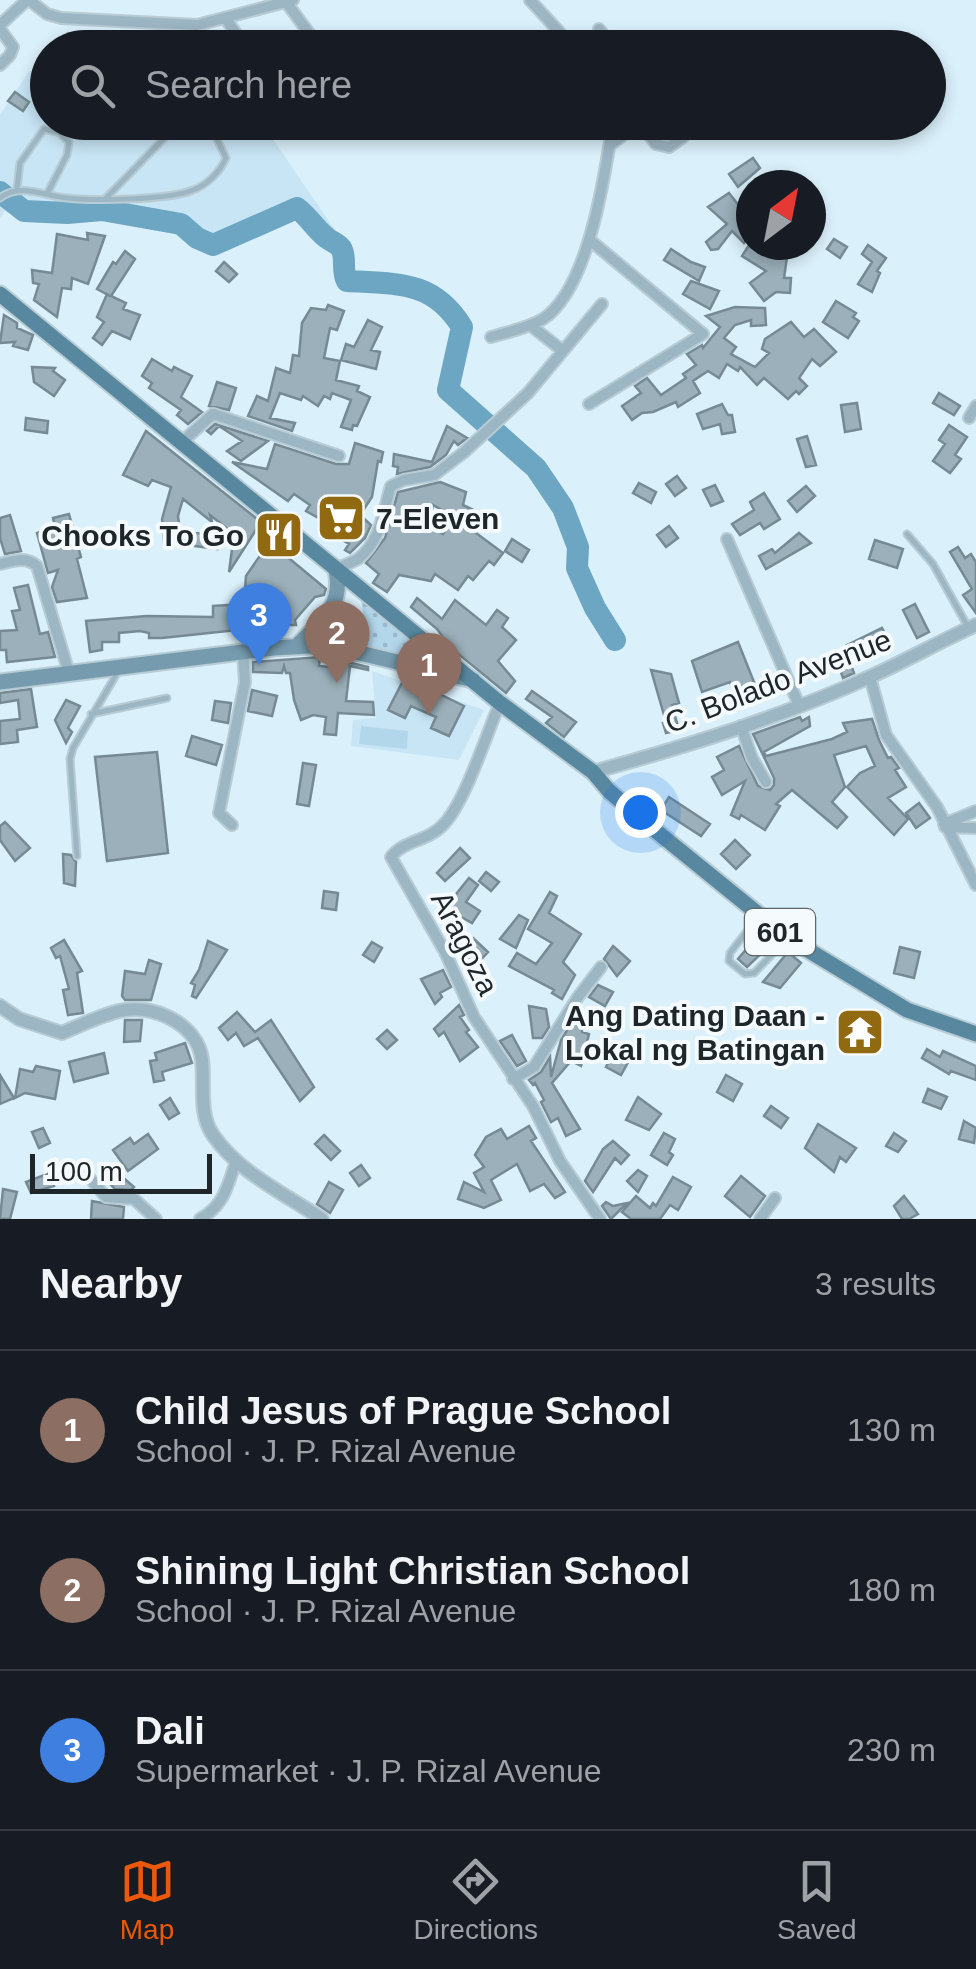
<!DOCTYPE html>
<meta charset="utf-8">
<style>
:root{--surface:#171b24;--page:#20242c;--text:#f1f3f6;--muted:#9ea1a6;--line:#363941;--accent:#ea580c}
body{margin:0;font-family:Arial,sans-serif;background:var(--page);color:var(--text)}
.compass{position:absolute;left:736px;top:170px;width:90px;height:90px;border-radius:50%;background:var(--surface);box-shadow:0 5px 15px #0003;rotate:32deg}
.scale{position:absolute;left:30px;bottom:25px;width:182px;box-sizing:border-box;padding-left:10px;border:5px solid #1e262a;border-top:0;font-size:28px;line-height:35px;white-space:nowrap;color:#1e262a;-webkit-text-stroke:8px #f5fafc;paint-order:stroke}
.you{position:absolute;left:640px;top:812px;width:35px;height:35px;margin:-25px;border:8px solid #fff;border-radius:50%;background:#1a73e8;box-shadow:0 0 0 15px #1a73e833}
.badge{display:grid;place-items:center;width:65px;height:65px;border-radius:50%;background:var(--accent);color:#fff;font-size:32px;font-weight:700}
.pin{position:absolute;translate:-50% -82px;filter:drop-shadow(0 2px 5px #0008)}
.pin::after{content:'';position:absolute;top:52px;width:35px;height:30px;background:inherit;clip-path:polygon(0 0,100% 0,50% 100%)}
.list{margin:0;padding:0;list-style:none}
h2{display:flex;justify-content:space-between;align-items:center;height:130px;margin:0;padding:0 40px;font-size:42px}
h2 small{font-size:32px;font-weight:400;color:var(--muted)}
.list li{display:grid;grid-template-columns:65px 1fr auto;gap:30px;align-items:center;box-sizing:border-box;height:160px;padding:0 40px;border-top:2px solid var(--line)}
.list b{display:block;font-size:38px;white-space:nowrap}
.list p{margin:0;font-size:32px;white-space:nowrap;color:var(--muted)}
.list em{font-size:32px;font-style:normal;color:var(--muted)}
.icon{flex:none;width:55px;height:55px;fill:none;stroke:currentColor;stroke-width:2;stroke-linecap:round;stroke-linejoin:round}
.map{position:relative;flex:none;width:976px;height:1219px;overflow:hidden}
.search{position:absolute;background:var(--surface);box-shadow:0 5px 15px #0003;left:30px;right:30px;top:30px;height:110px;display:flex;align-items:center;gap:25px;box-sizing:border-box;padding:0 35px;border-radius:55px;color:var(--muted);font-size:38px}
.sheet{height:610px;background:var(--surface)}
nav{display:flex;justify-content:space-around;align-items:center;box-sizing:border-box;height:140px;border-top:2px solid var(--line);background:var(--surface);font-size:28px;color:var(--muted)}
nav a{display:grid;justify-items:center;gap:5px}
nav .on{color:var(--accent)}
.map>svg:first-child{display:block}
.built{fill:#c8e5f5}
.green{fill:#b3d7ea}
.park{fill:url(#park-dots)}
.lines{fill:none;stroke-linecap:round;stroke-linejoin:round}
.river{stroke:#6ca6c2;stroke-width:22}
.building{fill:#9bb0ba;stroke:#768a94;stroke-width:2.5;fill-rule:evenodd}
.service-casing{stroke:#b8ccd5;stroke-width:9}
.minor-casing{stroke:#b8ccd5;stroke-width:14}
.tertiary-casing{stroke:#b8ccd5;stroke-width:16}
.secondary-casing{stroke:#b8ccd5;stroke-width:19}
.primary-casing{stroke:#b8ccd5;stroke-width:19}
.service{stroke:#9db6c3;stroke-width:5}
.minor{stroke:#9db6c3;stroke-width:10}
.tertiary{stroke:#9db6c3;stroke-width:12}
.secondary{stroke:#769bae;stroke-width:15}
.primary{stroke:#58889f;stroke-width:15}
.labels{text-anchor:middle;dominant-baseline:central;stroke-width:8;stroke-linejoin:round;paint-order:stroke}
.shield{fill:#f5fafc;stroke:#5e6669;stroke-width:2.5}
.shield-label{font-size:28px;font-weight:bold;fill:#1e262a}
.poi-label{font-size:30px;font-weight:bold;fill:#1e262a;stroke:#f5fafc;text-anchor:end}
.street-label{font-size:30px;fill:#1e262a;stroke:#f5fafc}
</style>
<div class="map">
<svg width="976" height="1219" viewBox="0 0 976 1219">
<defs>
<pattern id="park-dots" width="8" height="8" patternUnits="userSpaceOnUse" patternTransform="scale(2.5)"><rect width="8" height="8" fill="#b3d7ea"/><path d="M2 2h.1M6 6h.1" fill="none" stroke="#9ab8c9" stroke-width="1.8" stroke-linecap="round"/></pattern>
</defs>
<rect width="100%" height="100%" fill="#daf0fb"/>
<path class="built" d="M30,70l17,12 1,40 214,1 77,113 -12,-3 -24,-30 -9,-3 -77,36 -12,1 -27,-19 -72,-12 -82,-2 -18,5 -6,9v-103z
M372,671l112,39 -25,50 -108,-14 2,-26 23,-2z"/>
<path class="green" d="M361,726l47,5 -1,18 -48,-5z"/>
<path class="park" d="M361,600l92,74 -124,-29 17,-10 17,-22z"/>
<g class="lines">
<path class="river" d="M0,192l24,19 43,2 35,-3 79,14 16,14 16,7 84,-37c12,9 19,22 30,30 5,4 10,5 14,10 6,10 0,22 6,33 50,3 86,-1 115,46l-14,63 88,78 27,40 15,39 -1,21 18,40 20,32"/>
</g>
<path class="building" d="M15,92l14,10 -6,9 -15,-10z
M753,158l7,10 -22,19 -9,-13z
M729,193l22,28v12l-7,10 -12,-12 -14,18 -7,1 -5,-8 21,-18 -19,-17z
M811,213l13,9 -13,20z
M87,233l18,3 -17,48 -16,-6 -1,11 -9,-1 -5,29 -23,-17 5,-16 -6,-1 -1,-13 20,3 5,-39 31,6z
M834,239l13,8 -7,11 -13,-9z
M751,242v3h25l-6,10 17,2 -3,21h7l-1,15 -14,-1 -12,9 -14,-18 16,-12 -24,-15z
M868,245l18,13 -9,13 3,2 -8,19 -14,-8 14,-22 -10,-8z
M671,249l20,13 14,5 -6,14 -35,-21z
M125,251l10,8 -24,37 15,7 -3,6 17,6 -10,24 -18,-8 -10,14 -9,-7 11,-16 -7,-5 10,-23 3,2 -13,-7 16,-27 3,2z
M224,262l13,12 -8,8 -13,-11z
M691,281l28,10 -9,18 -27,-15z
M836,301l20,12 -3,4 6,4 -11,17 -25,-16z
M328,305l16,6 -7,19 -7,-2 -6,30 16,3 -4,19 23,6 -2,5 13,6 -13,29 -4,-1 -1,5 -11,-3 10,-27 -19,-7 -2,6 -6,-3 -6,10 -15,-10 -2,4 -21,-7 -10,25 25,5 -3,8 -44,-15 9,-20 11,5 8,-33 14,5 3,-18 6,1 3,-33 9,-15 15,2z
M735,307l30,1 1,17 -15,1v-6l-16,5 -11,13 12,9 -5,7 24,13 14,-14 -7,-4 3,-10 26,-17 13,15 10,-8 22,23 -16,14 -8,-7 -13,19 8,8 -8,8 -3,-3 -8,8 -24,-21 -7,7 -17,-18 -2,4 -11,-7 -8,14 -11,-7 -15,10 7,12 -22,14 -2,-5 -23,10 -11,1 -10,7 -10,-14 19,-13 -6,-7 12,-8 14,17 25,-17 -3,-4 13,-9 -9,-11 15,-9 1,3 17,-21 -14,-11z
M4,315l13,8v5l16,7 -5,15 -15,-4 2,-4 -15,1z
M368,320l14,7 -11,23 9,2 -4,17 -35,-9 5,-16 8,3z
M152,359l20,12 2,-4 18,9 -11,21 21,15 -14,12 -11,-9 4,-5 -32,-22 3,-5 -10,-7z
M32,367l23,1 -2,3 12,9 -11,16 -20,-14z
M217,382l19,6 -7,22 -20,-4z
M939,393l21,13 -6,9 -21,-12z
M857,403l4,26 -16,3 -4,-27z
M722,404l6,11h4l3,17 -13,2 -2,-10 -17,5 -6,-15z
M26,418l22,3 -1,12 -22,-3z
M215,424l53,17 -27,20 -14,-10 15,-10 -23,-15 -8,8 -4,-3z
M949,425l18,12 -12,18 6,4 -11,14 -17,-12 12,-17 -6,-4z
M447,426l20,12 -9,7 -4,-4 -8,14 -16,12 -33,7 1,-7 -5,-1 1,-12 38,8z
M146,431l115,91 -32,50 5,-38 -24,-19 2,7 -29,-23 -5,17 2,15 23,3 9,-12 5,27 -30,-4 1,-3 -24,2 -2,-25 9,-32 -19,-7 -4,6 -25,-11z
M807,436l9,29 -10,2 -9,-28z
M355,443l28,9 -2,10 -3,-1 -6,36 -12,18 11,10 -6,13 -15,15 -5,-3 4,-6 -20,-12 -10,-8 3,-4 -16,-9 4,-6 -16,-11 -6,7 -56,-39 35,7 8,-25 61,20h13z
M677,476l9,12 -11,8 -9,-12z
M440,482l26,10 -3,13 23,11 -10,17 27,20 -9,12 -5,-4 -16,19 -5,-4 -10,14 -23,-16 -4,7 -32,-6 -12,17 -14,-9 6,-9 -13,-11 19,-25 13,-46zM433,505l21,12 -11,17 -15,-9z
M639,483l17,9 -5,11 -18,-10z
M715,485l8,16 -12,5 -8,-16z
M806,486l9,10 -18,16 -9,-11z
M764,493l16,26 -16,10 -4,-6 -20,12 -8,-11 22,-14 -4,-8z
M69,514l12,43 -4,2 10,39 -30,4 -5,-15 6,-17 -10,3 -11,-40 18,-6 -2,-9z
M10,515l11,36 -16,3 -5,-16v-20z
M669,526l9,12 -12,9 -9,-12z
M799,533l12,10 -45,26 -7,-13 13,-7 3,4z
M275,534l9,7 -5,9 47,39 -2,6 -9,2 -20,23 1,5h-40v3l-94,10h-13v-5l-9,-2 -21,2v9h-17v8l-12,2 -4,-31 61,-5 66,1v-11l31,-2 2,-28z
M512,539l17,11 -7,12 -17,-11z
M875,540l28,9 -6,19 -28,-9z
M958,547l7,11 6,-4 5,8v51l-13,-18 9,-6 -22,-37z
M28,585l12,49 8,-2 7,25 -48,5 -1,-12h-6v-19l17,-1 -5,-19 8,-1 -6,-22z
M417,598l25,21 13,-19 31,25 11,-15 11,8 -6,9 14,13 -18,21 17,20 -9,12 -55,-45 -14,-19 -26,-22z
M915,604l14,28 -12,6 -14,-28z
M882,628l8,14 -40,20 4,11 -11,5 -7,-20 15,-5 -4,-8z
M738,642l16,40 -21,8 -3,-8 -28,10 -10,-31z
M320,657l-1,9 19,2 1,-8 29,7v3l-18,-4 -4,35 27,1 1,13 -36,-2 -2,22 -12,-1 2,-17 -13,-2 -12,5 -7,-20 -4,-27h-4l-2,-7 -2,7 -29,-1v-10z
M651,670l20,4 8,29 -7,2 7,25 -13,3 -3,-10 3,-1z
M405,677l59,29 -15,30 -18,-8 5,-11 -25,-11 -6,12 -17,-8z
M31,689l6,38 -20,3 1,12 -18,2v-23l20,-2 -2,-19 -18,3v-10z
M252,690l25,6 -5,20 -24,-5z
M532,691l44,31 -12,15 -18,-14 6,-6 -26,-18z
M66,700l14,6 -12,22 4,4 -6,11 -11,-23z
M215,701l16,2 -3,20 -16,-3z
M800,717l2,4 7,-4 1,9 -46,26 2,4 66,-17 15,-7 -4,-9 29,-4 7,21 9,18 3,-1 8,11 -4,2 11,17 -18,11 20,21 -14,16 -47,-48 13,-14 15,-7 -9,-20 -32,9 11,32 -13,15 15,15 -10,11 -45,-38 -16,14 4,2 -15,24 -24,-15 -2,4 -8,-4 14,-34 -23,14 -10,-18 12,-7 -7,-13 22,-11 19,40 12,4 4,-5v-7l-21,-44z
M192,736l30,9 -6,20 -30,-9z
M157,752l11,101 -61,8 -12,-104z
M303,763l13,2 -7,41 -12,-2z
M669,797l41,27 -9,12 -40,-26z
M919,803l11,15 -14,10 -10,-15z
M5,822l25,26 -15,13 -15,-21v-14z
M735,840l15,15 -14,14 -15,-15z
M460,848l10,10 -25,23 -8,-8z
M63,854l8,1 5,7 -1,24 -11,-3z
M486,872l13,10 -8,9 -12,-10z
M469,878l9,7 -12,17 14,9 -8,12 -27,-15z
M324,891l14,2 -2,17 -14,-2z
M550,892l7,4 -8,17 32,21 -18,28 12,13 -13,24 -10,-6 2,-3 -45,-24 8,-13 19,11 16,-21 -24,-14z
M519,915l9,5 -12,28 -16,-9z
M473,938l15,14 -12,13 -15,-14z
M756,938l11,10 -20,19 -9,-8z
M64,940l18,31 -5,2 6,40 -15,2 -5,-25 6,-1 -9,-33 -4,2 -5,-10z
M208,941l19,9 -31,48 -4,-2 3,-11 -4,-2 8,-13z
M372,942l10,6 -8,14 -11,-7z
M613,946l17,15 -13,15 -13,-17z
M900,947l20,5 -6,26 -20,-5z
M788,952l13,11 -21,25 -17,-6z
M149,960l12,4 -10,36h-26l-3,-4 3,-25 20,3z
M443,970l8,17 -11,6 2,4 -7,7 -14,-25z
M598,985l15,7 -8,14 -16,-9z
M459,1005l5,10 -4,2 9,13 -3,2 12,15 -18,14 -16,-29 -5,4 -5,-7z
M529,1006l17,3 3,18 -7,11h-9z
M237,1012l18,20 16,-12 43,67 -14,14 -42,-63 -14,8 -8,-13 -8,7 -9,-12z
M574,1019h8v13l7,2 -8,32 -10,-5 -19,22 28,46 -14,7 -8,-18 -7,4 -10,-20 3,-2 -9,-17 -2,2 -4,-5 12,-8 9,-15 1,20 10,-37z
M125,1020h17l-2,21 -16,1z
M387,1030l10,10 -10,9 -10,-10z
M512,1035l14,26 -9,5 -17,-25z
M185,1043l7,20 -30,9 2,8 -10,2 -4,-21 7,-1 -2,-7z
M615,1049l16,8 -10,18 -15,-8z
M927,1049l13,8 3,-6 33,15v14l-25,-9 -2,3 -27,-16z
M104,1053l4,20 -34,9 -5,-20z
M36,1066l24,5 -5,28 -30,-6 -10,5 5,-29 13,3z
M0,1075l14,23 -14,6z
M726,1075l16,9 -9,17 -16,-9z
M928,1089l19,8 -6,12 -18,-7z
M638,1097l23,17 -12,16 -23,-10z
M170,1098l9,15 -10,6 -9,-14z
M771,1106l17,12 -7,10 -17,-12z
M964,1121l12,7 -2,15 -15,-4z
M818,1124l38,24 -10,14 -6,-5 -6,15 -29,-24z
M529,1126l7,12 -5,3 34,51 -10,6 -11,-14 -14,7 -13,-27 -26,16 10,20 -17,8 -26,-9 6,-17 20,10 -10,-19 10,-6 -9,-12 11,-18 15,-8 6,10z
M43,1128l7,15 -11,5 -7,-16z
M664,1133l11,6 -6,13 4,3 -6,10 -16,-10z
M894,1133l12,8 -8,11 -12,-6z
M148,1134l10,15 -30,22 -15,-21 17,-12 4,6z
M324,1135l16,16 -9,9 -16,-16z
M613,1141l16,14 -8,9 -6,-6 -22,34 -8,-11 18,-32z
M361,1165l9,13 -11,8 -9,-13z
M638,1170l9,6 -9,16 -11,-11z
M50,1173l4,13 -23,7 -5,-11z
M119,1174l15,13 -3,3 -16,-1 -5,-5z
M741,1176l24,20 -15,21 -25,-21z
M673,1177l18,10 -13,23 -8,-5 -10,14h-29l-9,-7 14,-16 14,12 3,-5 3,3z
M329,1182l14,8 -13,23 -13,-9z
M3,1189l14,3 -7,27h-10z
M904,1196l14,18 -9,5h-7l-8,-13z
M92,1201l32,6 -1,12h-32z
M606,1202l7,4 14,-3 -16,16 -9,-13z"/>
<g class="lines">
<g class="service-casing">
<path id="service" d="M17,188l3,-25 24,-34 14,3 11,10 -2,13 -20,39
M0,198c20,-16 44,-2 67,0 26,3 103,2 126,-8 14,-5 27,-18 33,-32l-11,-23 -17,-13
M106,198l74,-76
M907,534l26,30 35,63
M91,714l76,-16
M77,856l-7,-97 3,-11 46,-78
M758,917l-28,36 -1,8 16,13 9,-1 32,-33"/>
</g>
<g class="minor-casing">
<path id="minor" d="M29,0l18,14 14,4 136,7 96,-25
M530,0l44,48
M286,2l34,46
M226,19l20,29
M0,25l27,-25
M0,29l13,18 -3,8 -10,10
M599,29l15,19
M301,122l7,11
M377,122l1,2
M610,145l24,-18 8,-1 14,18 13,3 14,-10 -7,-15
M530,325l33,26
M491,337c17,-5 37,-9 52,-18 46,-30 62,-145 70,-197
M589,404l114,-70 -112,-93
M969,418l7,-12
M182,442l31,-28 126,42
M727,539l72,166
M0,564c14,-3 25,-8 37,2l32,107
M336,570c7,-5 15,-7 22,-11 24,-19 25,-48 33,-73l13,-6 30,-5 29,-22 65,-60 74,-89
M870,677l16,58 51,72 39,78
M500,703c-14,32 -34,97 -56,121 -15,17 -40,16 -53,33l54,95 29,65 59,89 27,55 40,58
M741,726l11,32 14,24
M944,824l32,-13
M232,825l-13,-12 26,-131 -2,-30
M945,827l31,1
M513,1079l21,-12 44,-70 23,-30
M87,1175l19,22 28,2 22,20
M200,1219c24,-13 28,-34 36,-58
M760,1219l15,-21"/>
</g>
<g class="tertiary-casing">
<path id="tertiary" d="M593,772c94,-26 189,-55 279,-96 35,-16 69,-35 104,-51
M0,1006l19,13 43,14c19,-8 37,-17 57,-22 34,-8 79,13 83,49 3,25 -4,53 11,75 25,37 72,59 109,84"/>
</g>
<g class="secondary-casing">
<path id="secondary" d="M297,646c23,-24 47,-39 39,-76
M0,682l274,-34 52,-3 147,35"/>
</g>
<g class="primary-casing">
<path id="primary" d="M0,294l500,409 93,69 16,19 47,40 132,107 119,72 69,24"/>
</g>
<use href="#service" class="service"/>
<use href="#minor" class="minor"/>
<use href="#tertiary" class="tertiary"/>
<use href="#secondary" class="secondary"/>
<use href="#primary" class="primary"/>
</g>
<defs>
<g id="supermarket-square" transform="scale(2.5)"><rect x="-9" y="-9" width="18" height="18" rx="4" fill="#916911" stroke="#f5fafc"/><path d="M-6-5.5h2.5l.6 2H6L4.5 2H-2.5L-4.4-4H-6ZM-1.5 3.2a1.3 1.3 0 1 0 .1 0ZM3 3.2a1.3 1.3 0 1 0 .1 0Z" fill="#fff"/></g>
<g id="restaurant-square" transform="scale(2.5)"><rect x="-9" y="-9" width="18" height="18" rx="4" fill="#916911" stroke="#f5fafc"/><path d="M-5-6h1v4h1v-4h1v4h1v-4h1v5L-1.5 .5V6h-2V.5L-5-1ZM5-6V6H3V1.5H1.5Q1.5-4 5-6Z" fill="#fff"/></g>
<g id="temple-square" transform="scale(2.5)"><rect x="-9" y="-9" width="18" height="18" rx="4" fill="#916911" stroke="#f5fafc"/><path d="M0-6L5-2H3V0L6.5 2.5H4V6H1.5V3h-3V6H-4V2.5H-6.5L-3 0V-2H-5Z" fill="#fff"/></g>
</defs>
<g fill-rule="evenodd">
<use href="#supermarket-square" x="341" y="518"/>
<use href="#restaurant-square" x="279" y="535"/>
<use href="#temple-square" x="860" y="1032"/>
</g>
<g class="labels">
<rect class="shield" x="745" y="909" width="70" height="46" rx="8"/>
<g class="shield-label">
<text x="780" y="932">601</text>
</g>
<g class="poi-label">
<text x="376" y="518" text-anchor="start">7-Eleven</text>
<text x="244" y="535">Chooks To Go</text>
<text x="825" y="1015">Ang Dating Daan -<tspan x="825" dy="34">Lokal ng Batingan</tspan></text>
</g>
<g class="street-label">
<text transform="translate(778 681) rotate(-21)">C. Bolado Avenue</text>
<text transform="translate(465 943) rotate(63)">Aragoza</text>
</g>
</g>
</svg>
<svg class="compass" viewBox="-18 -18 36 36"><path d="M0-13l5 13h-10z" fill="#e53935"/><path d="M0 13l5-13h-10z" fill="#9ea1a6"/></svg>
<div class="scale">100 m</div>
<div class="you"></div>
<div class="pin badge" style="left:429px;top:715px;background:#8d6e63">1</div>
<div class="pin badge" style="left:337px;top:683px;background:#8d6e63">2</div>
<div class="pin badge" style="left:259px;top:665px;background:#3f7fe0">3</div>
<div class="search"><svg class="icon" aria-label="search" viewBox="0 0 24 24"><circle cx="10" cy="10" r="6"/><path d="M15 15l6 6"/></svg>Search here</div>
</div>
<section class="sheet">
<h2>Nearby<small>3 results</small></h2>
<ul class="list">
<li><span class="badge" style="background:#8d6e63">1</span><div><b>Child Jesus of Prague School</b><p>School · J. P. Rizal Avenue</p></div><em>130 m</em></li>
<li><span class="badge" style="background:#8d6e63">2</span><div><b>Shining Light Christian School</b><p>School · J. P. Rizal Avenue</p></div><em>180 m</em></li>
<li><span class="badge" style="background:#3f7fe0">3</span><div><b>Dali</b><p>Supermarket · J. P. Rizal Avenue</p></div><em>230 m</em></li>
</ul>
</section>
<nav>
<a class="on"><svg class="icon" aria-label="map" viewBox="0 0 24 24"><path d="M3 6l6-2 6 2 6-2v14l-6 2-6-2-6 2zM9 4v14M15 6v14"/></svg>Map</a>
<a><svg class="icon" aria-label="directions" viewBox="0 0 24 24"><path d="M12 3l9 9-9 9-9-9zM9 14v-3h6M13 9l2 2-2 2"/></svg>Directions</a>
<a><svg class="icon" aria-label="saved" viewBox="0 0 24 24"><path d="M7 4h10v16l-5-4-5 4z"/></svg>Saved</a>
</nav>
